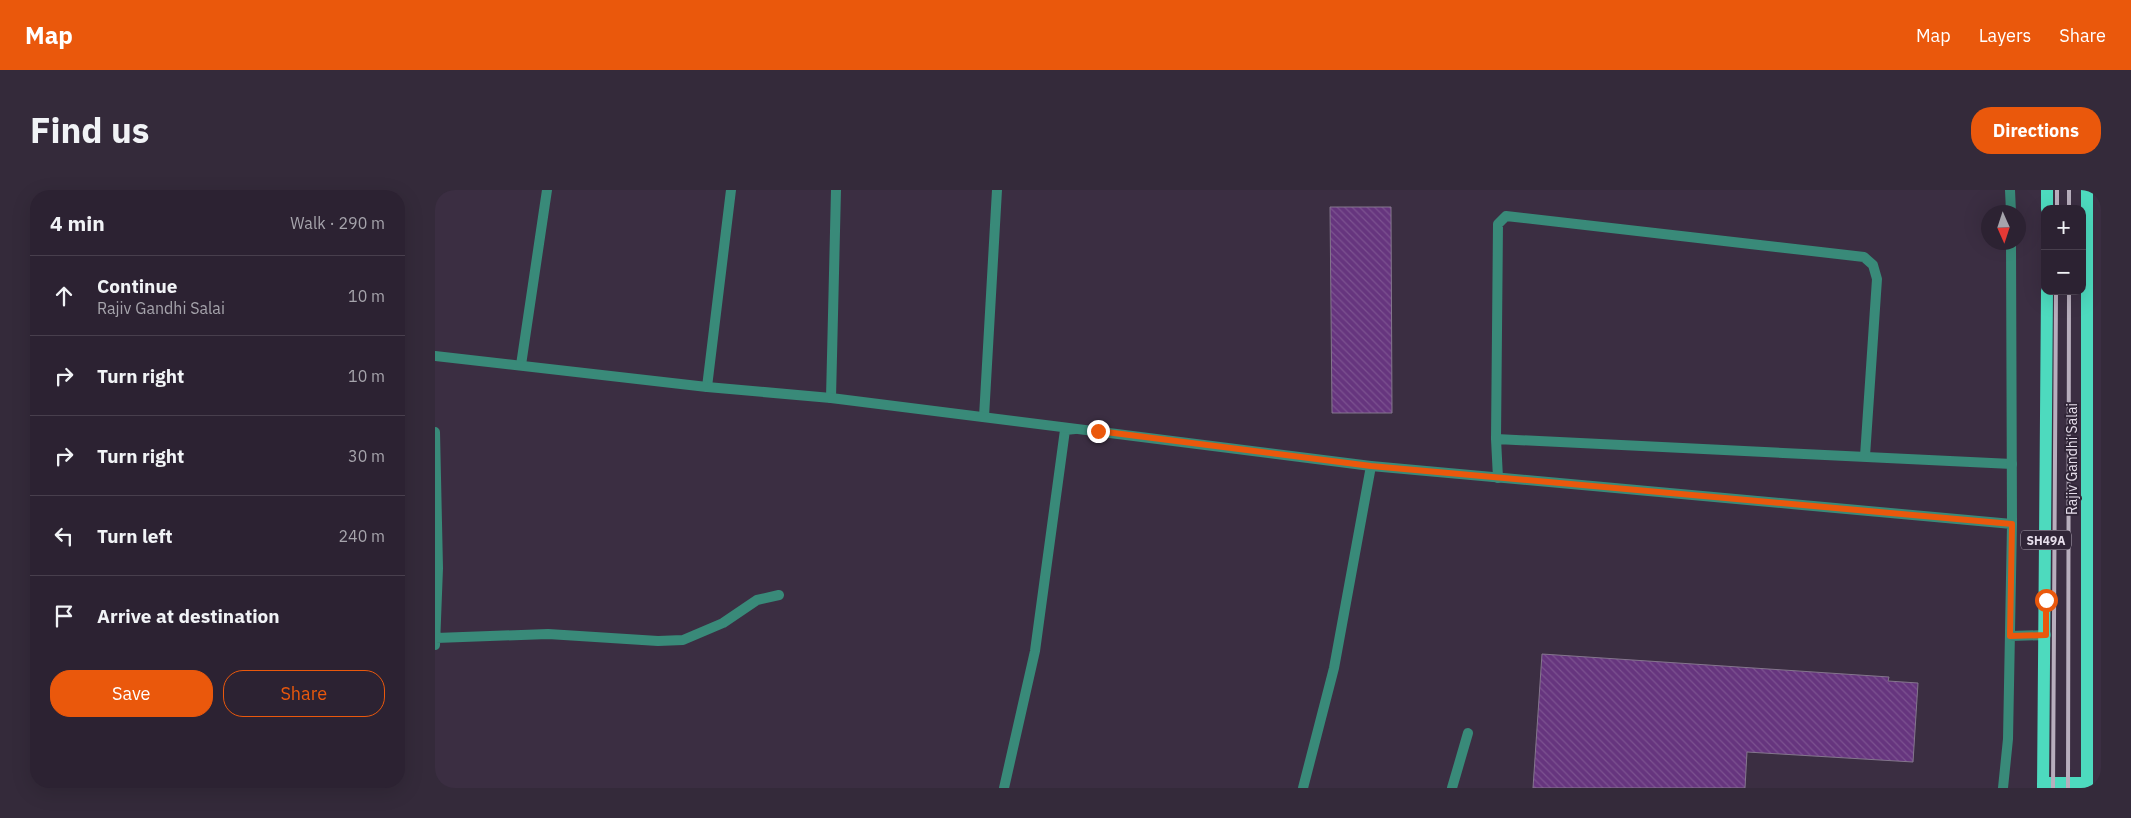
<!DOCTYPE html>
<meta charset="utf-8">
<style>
:root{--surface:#2c2232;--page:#342a3a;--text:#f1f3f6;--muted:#a6a4ac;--line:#483f4d;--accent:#ea580c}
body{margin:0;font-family:"IBM Plex Sans",sans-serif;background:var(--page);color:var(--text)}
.controls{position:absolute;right:15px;top:15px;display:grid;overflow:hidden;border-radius:10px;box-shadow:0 5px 20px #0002}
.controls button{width:45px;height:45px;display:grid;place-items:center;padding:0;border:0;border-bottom:1px solid var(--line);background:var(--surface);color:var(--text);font:25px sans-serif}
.compass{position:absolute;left:1546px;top:15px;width:45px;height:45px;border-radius:50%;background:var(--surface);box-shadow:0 5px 20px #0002;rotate:177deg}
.stop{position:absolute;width:15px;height:15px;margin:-11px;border:4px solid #ea580c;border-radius:50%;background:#fff}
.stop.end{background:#ea580c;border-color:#fff;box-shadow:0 1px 5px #0008}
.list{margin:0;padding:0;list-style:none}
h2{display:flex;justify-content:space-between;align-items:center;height:65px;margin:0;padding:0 20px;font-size:21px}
h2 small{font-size:16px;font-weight:400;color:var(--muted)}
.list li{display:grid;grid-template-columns:32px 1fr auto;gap:15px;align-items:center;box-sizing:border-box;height:80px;padding:0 20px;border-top:1px solid var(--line)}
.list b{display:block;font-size:19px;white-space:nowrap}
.list p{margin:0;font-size:16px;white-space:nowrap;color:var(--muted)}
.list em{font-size:16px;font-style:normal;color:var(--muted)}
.actions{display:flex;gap:10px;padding:15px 20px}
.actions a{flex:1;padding:11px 0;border:1px solid var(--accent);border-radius:20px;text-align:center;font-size:18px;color:var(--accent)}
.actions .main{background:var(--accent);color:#fff}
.icon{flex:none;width:28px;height:28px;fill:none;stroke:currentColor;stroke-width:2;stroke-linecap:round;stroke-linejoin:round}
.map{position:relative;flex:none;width:1666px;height:598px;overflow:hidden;border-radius:20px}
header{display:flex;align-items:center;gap:30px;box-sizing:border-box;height:70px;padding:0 25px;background:var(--accent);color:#fff}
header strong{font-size:24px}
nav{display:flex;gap:28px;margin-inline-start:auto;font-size:18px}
.intro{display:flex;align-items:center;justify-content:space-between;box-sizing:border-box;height:120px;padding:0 30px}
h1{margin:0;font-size:35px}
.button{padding:12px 22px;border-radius:20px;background:var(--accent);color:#fff;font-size:18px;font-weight:700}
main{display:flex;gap:30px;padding:0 30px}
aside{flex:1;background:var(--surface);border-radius:20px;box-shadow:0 5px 20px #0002}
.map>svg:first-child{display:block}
.building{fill:url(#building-back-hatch);stroke:#84768d}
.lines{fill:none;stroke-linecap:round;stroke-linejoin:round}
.minor{stroke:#398a79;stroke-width:10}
.tertiary{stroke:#398a79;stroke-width:10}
.primary{stroke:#4ddabe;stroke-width:12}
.rail{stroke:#b8aebd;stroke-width:4}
.route{stroke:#ea580c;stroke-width:6}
.labels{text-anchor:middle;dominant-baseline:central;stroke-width:4;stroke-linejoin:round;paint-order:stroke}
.shield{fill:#302537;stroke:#afa6b5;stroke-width:1}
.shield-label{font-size:12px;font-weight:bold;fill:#e6deeb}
.street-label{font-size:14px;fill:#e6deeb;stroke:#302537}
</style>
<header>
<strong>Map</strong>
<nav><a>Map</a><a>Layers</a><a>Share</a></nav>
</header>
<div class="intro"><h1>Find us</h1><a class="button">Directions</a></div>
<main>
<aside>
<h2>4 min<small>Walk · 290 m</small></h2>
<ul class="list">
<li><svg class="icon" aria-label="ahead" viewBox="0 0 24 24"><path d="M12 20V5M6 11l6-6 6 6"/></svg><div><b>Continue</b><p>Rajiv Gandhi Salai</p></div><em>10 m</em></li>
<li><svg class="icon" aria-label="right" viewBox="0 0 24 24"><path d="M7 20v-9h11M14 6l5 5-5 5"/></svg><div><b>Turn right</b></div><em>10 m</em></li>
<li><svg class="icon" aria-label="right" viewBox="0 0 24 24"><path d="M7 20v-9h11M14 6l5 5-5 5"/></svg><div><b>Turn right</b></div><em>30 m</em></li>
<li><svg class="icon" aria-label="left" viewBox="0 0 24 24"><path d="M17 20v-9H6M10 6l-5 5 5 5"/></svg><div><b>Turn left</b></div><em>240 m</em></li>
<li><svg class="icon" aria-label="arrive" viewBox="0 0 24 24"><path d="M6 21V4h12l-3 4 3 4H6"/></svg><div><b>Arrive at destination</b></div></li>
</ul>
<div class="actions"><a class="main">Save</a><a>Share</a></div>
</aside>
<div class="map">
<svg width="1666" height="598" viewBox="0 0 1666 598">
<defs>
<pattern id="building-back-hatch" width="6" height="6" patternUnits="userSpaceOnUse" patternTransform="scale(1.25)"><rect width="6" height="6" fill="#66357e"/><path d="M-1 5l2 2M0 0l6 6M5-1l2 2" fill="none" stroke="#7c5290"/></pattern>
</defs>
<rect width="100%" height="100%" fill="#3b2e42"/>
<path class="building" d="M895,17h61l1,206h-60z
M1107,464l347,23 -1,4 30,2 -5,79 -166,-10 -2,36h-212z"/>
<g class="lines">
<path class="minor" d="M86,175l26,-175
M272,197l24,-197
M396,208l5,-208
M549,227l13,-227
M0,242l3,136 -3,77
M1061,249l2,39
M1430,266l12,-177 -4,-14 -9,-8 -358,-41 -8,8 -2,215 516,25
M1,448l112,-4 110,7 25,-1 40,-17 34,-23 22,-5
M569,598l31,-137 30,-221 10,-1
M868,598l31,-120 37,-202
M1017,598l16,-55"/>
<path class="tertiary" d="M1575,0l1,22
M0,166l272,31 124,11 540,68 641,58
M1575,446l36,-1
M1568,598l5,-49 4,-215 -1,-282"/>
<path class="primary" d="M1612,19v-19
M1608,593h44
M1608,598l4,-497
M1652,598v-598"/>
<path class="rail" d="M1622,19v-19
M1634,19v-19
M1618,598l3,-497
M1633,598l1,-497"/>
</g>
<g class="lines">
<path class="route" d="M663,241l273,35 641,58 -2,112 36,-1v-35"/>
</g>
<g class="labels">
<rect class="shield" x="1586" y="340.5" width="50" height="19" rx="4"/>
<g class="shield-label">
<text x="1611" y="350">SH49A</text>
</g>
<g class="street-label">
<text transform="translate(1637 269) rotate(-90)">Rajiv Gandhi Salai</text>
</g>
</g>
</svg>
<div class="controls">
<button>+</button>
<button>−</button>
</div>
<svg class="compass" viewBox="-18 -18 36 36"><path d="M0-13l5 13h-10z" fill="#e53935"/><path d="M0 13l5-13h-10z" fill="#a6a4ac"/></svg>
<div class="stop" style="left:1611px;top:410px"></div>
<div class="stop end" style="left:663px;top:241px"></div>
</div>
</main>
